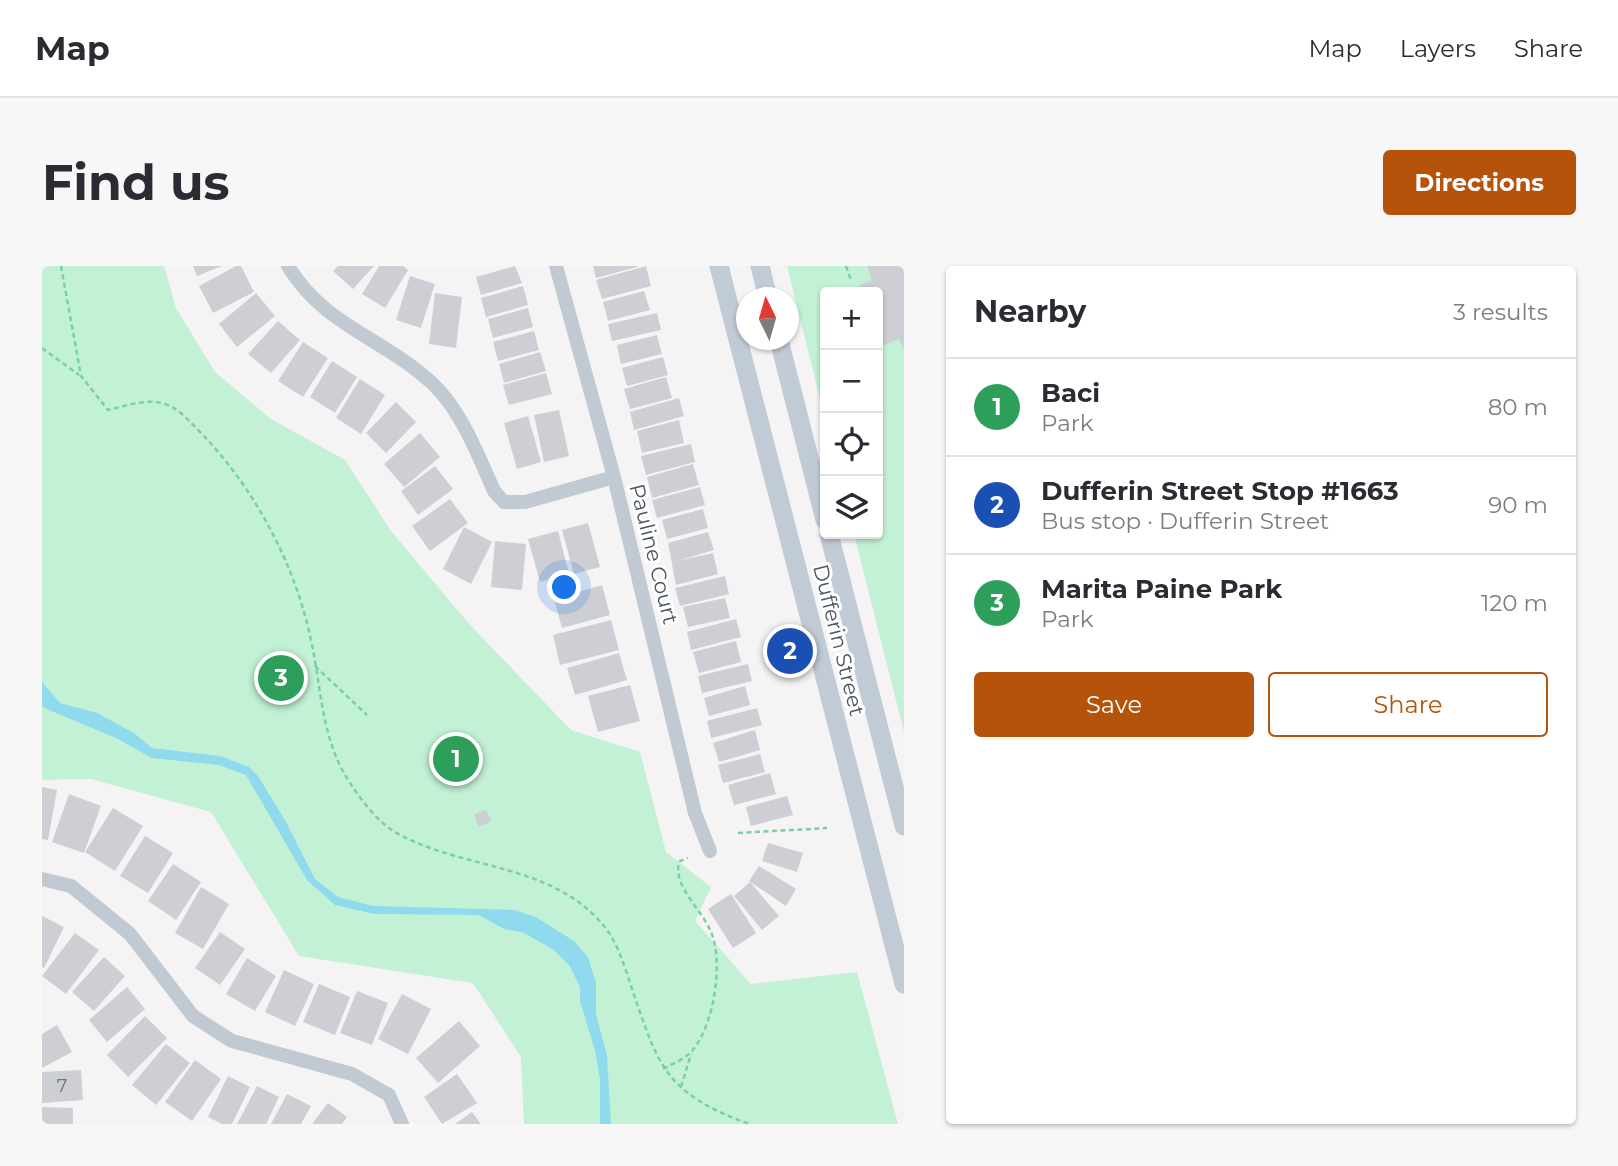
<!DOCTYPE html>
<meta charset="utf-8">
<style>
:root{--surface:#fff;--page:#f7f7f7;--text:#2b2b33;--muted:#7c7c81;--line:#e1e1e2;--accent:#b45309}
body{margin:0;font-family:Montserrat,sans-serif;background:var(--page);color:var(--text)}
.controls{position:absolute;right:21px;top:21px;display:grid;overflow:hidden;border-radius:7px;box-shadow:0 2px 5px #0004}
.controls button{width:63px;height:63px;display:grid;place-items:center;padding:0;border:0;border-bottom:2px solid var(--line);background:var(--surface);color:var(--text);font:35px sans-serif}
.compass{position:absolute;left:694px;top:21px;width:63px;height:63px;border-radius:50%;background:var(--surface);box-shadow:0 2px 5px #0004;rotate:355deg}
.you{position:absolute;left:523px;top:322px;width:24px;height:24px;margin:-18px;border:5px solid #fff;border-radius:50%;background:#1a73e8;box-shadow:0 0 0 10px #1a73e833}
.badge{display:grid;place-items:center;width:46px;height:46px;border-radius:50%;background:var(--accent);color:#fff;font-size:23px;font-weight:700}
.pin{position:absolute;translate:-50% -50%;border:4px solid #fff;box-shadow:0 2px 7px #0006}
.list{margin:0;padding:0;list-style:none}
h2{display:flex;justify-content:space-between;align-items:center;height:91px;margin:0;padding:0 28px;font-size:30px}
h2 small{font-size:23px;font-weight:400;color:var(--muted)}
.list li{display:grid;grid-template-columns:46px 1fr auto;gap:21px;align-items:center;box-sizing:border-box;height:98px;padding:0 28px;border-top:2px solid var(--line)}
.list b{display:block;font-size:26px;white-space:nowrap}
.list p{margin:0;font-size:23px;white-space:nowrap;color:var(--muted)}
.list em{font-size:23px;font-style:normal;color:var(--muted)}
.actions{display:flex;gap:14px;padding:21px 28px}
.actions a{flex:1;padding:16px 0;border:2px solid var(--accent);border-radius:7px;text-align:center;font-size:24px;color:var(--accent)}
.actions .main{background:var(--accent);color:#fff}
.icon{flex:none;width:38px;height:38px;fill:none;stroke:currentColor;stroke-width:2;stroke-linecap:round;stroke-linejoin:round}
.map{position:relative;flex:none;width:862px;height:858px;overflow:hidden;border-radius:7px}
header{display:flex;align-items:center;gap:42px;box-sizing:border-box;height:98px;padding:0 35px;background:var(--surface);border-bottom:2px solid var(--line)}
header strong{font-size:33px}
nav{display:flex;gap:38px;margin-inline-start:auto;font-size:24px}
.intro{display:flex;align-items:center;justify-content:space-between;box-sizing:border-box;height:168px;padding:0 42px}
h1{margin:0;font-size:49px}
.button{padding:18px 32px;border-radius:7px;background:var(--accent);color:#fff;font-size:24px;font-weight:700}
main{display:flex;gap:42px;padding:0 42px}
aside{flex:1;background:var(--surface);border-radius:7px;box-shadow:0 2px 5px #0004}
.map>svg:first-child{display:block}
.green{fill:#c3f1d5}
.water{fill:#90daee}
.building{fill:#cdcfd5}
.lines{fill:none;stroke-linecap:round;stroke-linejoin:round}
.path{stroke:#7ad0a6;stroke-width:2.5;stroke-dasharray:5 3.5;stroke-linecap:butt}
.street{stroke:#c1cad2;stroke-width:14}
.secondary{stroke:#c1cbd6;stroke-width:19}
.labels{text-anchor:middle;dominant-baseline:central;stroke-width:6;stroke-linejoin:round;paint-order:stroke}
.number-label{font-size:18px;fill:#6b747e}
.street-label{font-size:21px;fill:#4a5661;stroke:#fff}
</style>
<header>
<strong>Map</strong>
<nav><a>Map</a><a>Layers</a><a>Share</a></nav>
</header>
<div class="intro"><h1>Find us</h1><a class="button">Directions</a></div>
<main>
<div class="map">
<svg width="862" height="858" viewBox="0 0 862 858">
<rect width="100%" height="100%" fill="#f5f3f3"/>
<path class="green" d="M0,0h122l12,42 39,64 56,47 74,41 46,71 79,94 101,105 69,22 26,100 45,35 -16,34 56,63 106,-12 41,152h-374l-3,-67 -48,-74 -174,-27 -88,-144 -120,-33 -49,1z
M745,0h117v466l-50,-198h24v-242h-53v127z"/>
<path class="water" d="M0,416l18,21 37,10 37,20 18,15 68,8 29,11 9,9 28,46 29,57 23,18 35,9 142,4 21,7 38,24 14,16 8,26v31l11,42 4,68h-11v-45l-5,-28 -15,-50v-14l-11,-22 -15,-15 -32,-18 -18,-3 -25,-14 -105,-1 -39,-9 -28,-25 -61,-105 -27,-10 -67,-7 -34,-19 -76,-32z"/>
<path class="building" d="M151,0h29l-25,10z
M194,0h5l13,26 -41,21 -14,-27z
M296,0h36l-21,23 -20,-18z
M337,0h24l5,4 -23,38 -23,-14z
M473,0l7,17 -41,12 -5,-18z
M551,0h44v1l-41,11z
M604,0l5,20 -49,13 -6,-19z
M825,0h37v84l-5,-11 -17,7 -4,-6v-48h-16l-3,-7 13,-5z
M368,10l25,8 -14,44 -25,-8z
M481,20l5,19 -42,12 -5,-19z
M602,25l6,19 -42,11 -5,-19z
M214,27l19,23 -38,31 -18,-23z
M393,27l27,4 -6,51 -27,-4z
M486,42l5,19 -40,11 -5,-19z
M615,47l4,17 -49,11 -4,-17z
M236,55l22,19 -29,33 -23,-19z
M492,65l5,19 -41,11 -5,-19z
M615,69l5,19 -41,10 -4,-19z
M261,76l25,16 -25,39 -25,-16z
M498,86l6,19 -42,12 -5,-19z
M621,91l5,18 -41,11 -5,-18z
M290,95l25,16 -22,36 -25,-16z
M504,107l6,21 -43,11 -6,-20z
M624,111l6,21 -42,11 -6,-20z
M318,113l25,16 -24,39 -25,-16z
M637,132l5,18 -50,14 -4,-18z
M354,136l20,20 -30,31 -20,-20z
M517,144l10,46 -25,6 -10,-47z
M486,150l13,46 -24,7 -13,-46z
M637,154l5,23 -42,10 -5,-22z
M378,167l20,24 -36,30 -20,-23z
M649,178l4,18 -49,13 -5,-19z
M651,198l6,21 -47,13 -5,-21z
M393,200l18,23 -35,26 -17,-24z
M658,221l5,18 -48,13 -5,-18z
M408,233l18,24 -38,28 -18,-25z
M661,243l5,19 -41,11 -5,-19z
M546,257l12,44 -26,7 -12,-44z
M422,261l28,15 -21,42 -28,-15z
M516,265l11,43 -29,8 -12,-43z
M666,266l6,18 -37,11 36,-8 5,21 -42,11 -8,-42z
M453,275l31,3 -4,46 -31,-3z
M683,310l4,18 -49,12 -5,-18z
M560,319l8,30 -48,13 -8,-29z
M683,332l5,20 -42,9 -5,-20z
M694,353l5,18 -50,13 -4,-18z
M569,354l8,30 -59,15 -7,-30z
M694,375l5,21 -42,11 -6,-21z
M577,387l8,27 -52,15 -8,-27z
M706,398l4,17 -50,12 -4,-17z
M588,419l10,36 -42,11 -10,-36z
M703,420l5,19 -41,11 -5,-18z
M715,442l5,17 -51,13 -4,-17z
M713,464l5,20 -41,12 -6,-19z
M718,488l5,18 -42,11 -5,-18z
M728,507l6,21 -42,11 -6,-20z
M0,521l15,3 -9,50 -6,-1z
M27,528l32,12 -17,47 -32,-11z
M745,530l6,19 -42,11 -5,-19z
M71,542l30,18 -28,45 -30,-19z
M444,544l6,11 -13,6 -5,-13z
M103,570l28,17 -25,40 -28,-17z
M726,577l35,10 -6,19 -35,-11z
M131,598l28,18 -25,38 -28,-19z
M717,600l37,23 -10,17 -37,-25z
M708,616l29,34 -17,14 -28,-34z
M159,621l28,17 -26,45 -28,-16z
M689,628l25,39 -23,15 -25,-39z
M0,650l22,11 -20,41 -2,-1z
M178,666l25,17 -25,36 -25,-17z
M33,667l24,17 -33,44 -24,-18z
M62,691l21,19 -31,35 -22,-19z
M205,692l29,18 -21,35 -29,-17z
M242,704l30,14 -19,42 -30,-14z
M277,718l31,13 -15,38 -32,-13z
M85,721l18,22 -38,33 -18,-22z
M315,725l31,12 -16,42 -32,-12z
M360,728l29,15 -23,45 -30,-15z
M103,750l22,22 -39,39 -21,-22z
M417,755l21,25 -42,37 -22,-25z
M15,759l15,27 -30,16v-34z
M124,778l24,19 -34,42 -24,-20z
M153,794l26,19 -29,42 -27,-19z
M39,804l2,30 -41,3v-31z
M415,808l20,29 -35,21 -18,-27z
M186,810l22,11 -18,37h-10l-14,-7z
M215,820l22,11 -13,27h-29z
M245,828l24,12 -10,18h-30z
M286,837l19,14 -5,7h-30z
M0,841l31,1v16h-31z
M430,846l9,12h-26z"/>
<g class="lines">
<path class="path" d="M19,0l20,110 27,34c18,-4 38,-12 57,-6 15,5 25,18 36,29 54,56 94,131 110,207 11,50 10,102 41,146 11,16 26,36 43,46 67,39 155,29 209,94 13,16 20,38 26,57 28,81 32,109 119,141
M804,0l5,14
M0,82l37,27
M273,400l52,49
M696,567l89,-5
M621,803c10,-5 21,-10 28,-17 23,-25 33,-90 20,-120 -8,-21 -41,-49 -31,-71l8,-3
M639,821l10,-33"/>
<path class="street" d="M246,0c36,60 96,72 145,118 29,28 45,71 61,107l10,11h21l89,-25
M514,0l58,211 81,336 15,38
M0,613l29,7 59,48 63,82 39,25 120,33 37,21 13,29"/>
<path class="secondary" d="M677,0l185,718
M718,0l8,32
M737,74l46,180
M787,268l75,292"/>
</g>
<g class="labels">
<g class="number-label">
<text x="20" y="820">7</text>
</g>
<g class="street-label">
<text transform="translate(612 288) rotate(76)">Pauline Court</text>
<text transform="translate(797 374) rotate(76)">Dufferin Street</text>
</g>
</g>
</svg>
<div class="controls">
<button>+</button>
<button>−</button>
<button><svg class="icon" aria-label="locate" viewBox="0 0 24 24"><circle cx="12" cy="12" r="6"/><path d="M12 2v4M12 18v4M2 12h4M18 12h4"/></svg></button>
<button><svg class="icon" aria-label="layers" viewBox="0 0 24 24"><path d="M12 4l9 5-9 5-9-5zM3 14l9 5 9-5"/></svg></button>
</div>
<svg class="compass" viewBox="-18 -18 36 36"><path d="M0-13l5 13h-10z" fill="#e53935"/><path d="M0 13l5-13h-10z" fill="#7c7c81"/></svg>
<div class="you"></div>
<div class="pin badge" style="left:414px;top:493px;background:#2e9e5b">1</div>
<div class="pin badge" style="left:748px;top:385px;background:#1a4fb4">2</div>
<div class="pin badge" style="left:239px;top:412px;background:#2e9e5b">3</div>
</div>
<aside>
<h2>Nearby<small>3 results</small></h2>
<ul class="list">
<li><span class="badge" style="background:#2e9e5b">1</span><div><b>Baci</b><p>Park</p></div><em>80 m</em></li>
<li><span class="badge" style="background:#1a4fb4">2</span><div><b>Dufferin Street Stop #1663</b><p>Bus stop · Dufferin Street</p></div><em>90 m</em></li>
<li><span class="badge" style="background:#2e9e5b">3</span><div><b>Marita Paine Park</b><p>Park</p></div><em>120 m</em></li>
</ul>
<div class="actions"><a class="main">Save</a><a>Share</a></div>
</aside>
</main>
